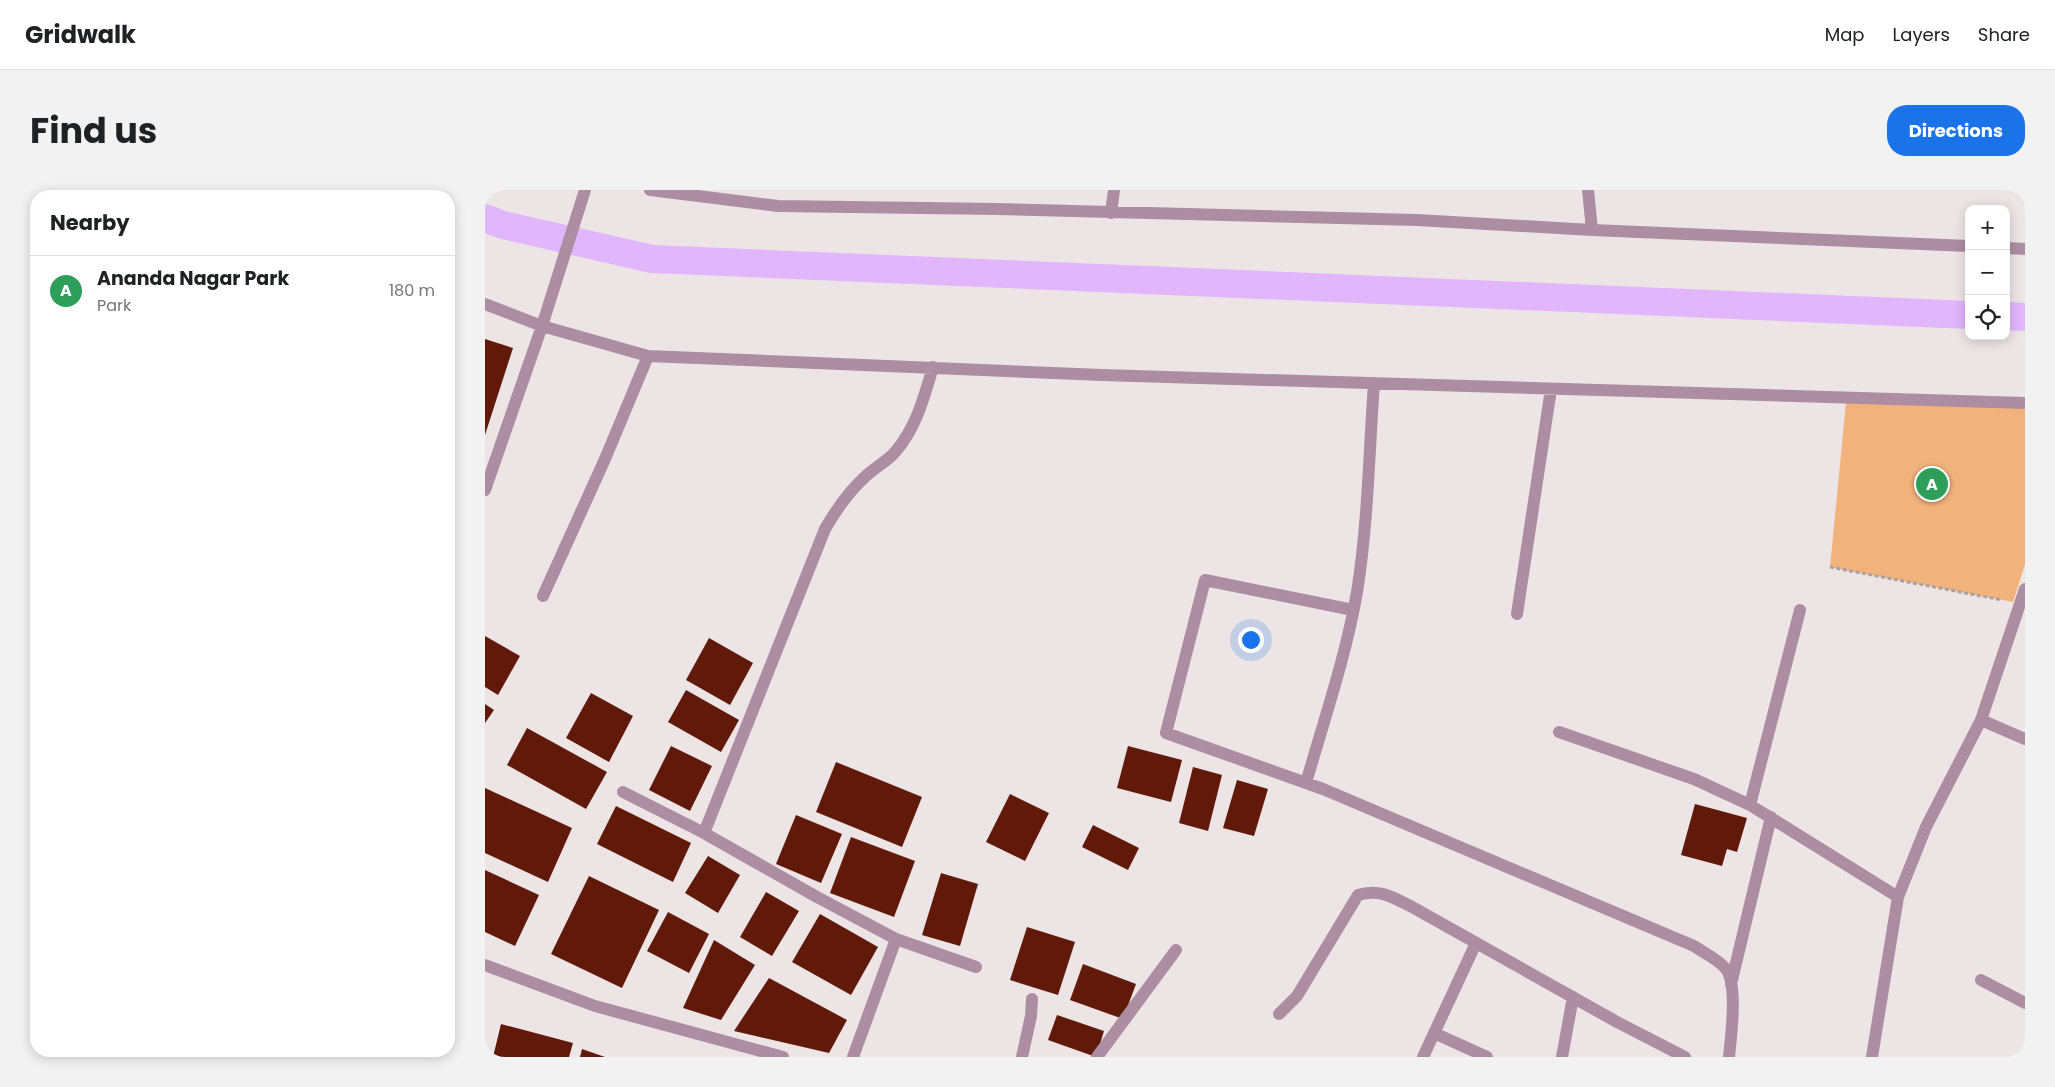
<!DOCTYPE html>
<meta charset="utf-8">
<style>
:root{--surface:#fff;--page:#f2f2f2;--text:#202124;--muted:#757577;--line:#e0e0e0;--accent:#1a73e8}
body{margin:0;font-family:Poppins,sans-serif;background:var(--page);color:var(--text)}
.controls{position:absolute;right:15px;top:15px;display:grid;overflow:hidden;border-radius:10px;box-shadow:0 2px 12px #0003}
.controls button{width:45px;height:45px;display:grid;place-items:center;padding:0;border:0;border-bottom:1px solid var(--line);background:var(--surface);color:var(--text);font:25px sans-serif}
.you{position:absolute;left:765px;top:449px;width:18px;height:18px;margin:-12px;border:4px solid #fff;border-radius:50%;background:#1a73e8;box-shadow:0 0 0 8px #1a73e833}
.badge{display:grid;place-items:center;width:32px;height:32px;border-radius:50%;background:var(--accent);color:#fff;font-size:16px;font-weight:700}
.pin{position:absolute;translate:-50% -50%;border:2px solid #fff;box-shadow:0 1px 5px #0006}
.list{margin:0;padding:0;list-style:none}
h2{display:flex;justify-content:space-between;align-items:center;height:65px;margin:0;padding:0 20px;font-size:21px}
h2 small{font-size:16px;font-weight:400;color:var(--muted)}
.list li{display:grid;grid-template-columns:32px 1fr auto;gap:15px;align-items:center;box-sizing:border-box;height:70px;padding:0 20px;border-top:1px solid var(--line)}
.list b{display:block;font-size:19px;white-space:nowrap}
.list p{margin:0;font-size:16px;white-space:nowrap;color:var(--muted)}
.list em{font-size:16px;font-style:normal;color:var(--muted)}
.icon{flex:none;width:28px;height:28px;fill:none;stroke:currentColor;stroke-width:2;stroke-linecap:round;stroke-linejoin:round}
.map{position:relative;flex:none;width:1540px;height:867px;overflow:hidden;border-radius:20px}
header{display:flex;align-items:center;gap:30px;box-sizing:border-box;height:70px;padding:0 25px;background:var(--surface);border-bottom:1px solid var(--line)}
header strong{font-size:24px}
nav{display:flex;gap:28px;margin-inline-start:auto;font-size:18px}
.intro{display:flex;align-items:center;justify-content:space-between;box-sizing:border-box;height:120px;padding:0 30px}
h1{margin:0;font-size:35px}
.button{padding:12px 22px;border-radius:20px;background:var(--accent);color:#fff;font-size:18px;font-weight:700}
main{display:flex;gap:30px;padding:0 30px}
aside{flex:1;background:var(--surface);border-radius:20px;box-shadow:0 2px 12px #0003}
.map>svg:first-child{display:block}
.green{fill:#f2b27b}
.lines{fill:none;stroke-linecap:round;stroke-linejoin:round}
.canal{stroke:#e1b6fc;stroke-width:28}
.building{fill:#611a0a}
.path{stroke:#a8a1a2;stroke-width:3;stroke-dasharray:4 2.5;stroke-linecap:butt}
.minor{stroke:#ad8da2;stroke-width:12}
</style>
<header>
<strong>Gridwalk</strong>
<nav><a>Map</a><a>Layers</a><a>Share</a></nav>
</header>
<div class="intro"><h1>Find us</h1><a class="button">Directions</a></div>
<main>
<aside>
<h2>Nearby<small></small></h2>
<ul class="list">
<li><span class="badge" style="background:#2e9e5b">A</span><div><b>Ananda Nagar Park</b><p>Park</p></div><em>180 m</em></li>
</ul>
</aside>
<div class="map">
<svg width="1540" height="867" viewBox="0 0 1540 867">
<rect width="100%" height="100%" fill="#ede4e6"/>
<path class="green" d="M1361,213l179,1v160l-12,38 -183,-35z"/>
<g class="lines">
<path class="canal" d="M0,28l18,7 149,34 1317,56
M1521,126l19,1"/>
</g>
<path class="building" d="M0,149l28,9 -28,87z
M0,446l35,20 -22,39 -13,-8z
M224,448l44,25 -23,42 -44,-25z
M201,500l53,30 -18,32 -53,-30z
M106,503l42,23 -24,46 -43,-24z
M0,514l9,6 -9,13z
M42,538l80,44 -21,37 -79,-44z
M186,556l41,20 -22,45 -41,-21z
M643,556l54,14 -11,42 -54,-14z
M351,572l86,35 -20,50 -86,-35z
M708,577l29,8 -14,56 -29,-8z
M752,590l31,9 -14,47 -31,-8z
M0,598l87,40 -24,54 -63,-29z
M525,604l39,19 -24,48 -39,-19z
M1210,614l52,14 -10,34 -10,-3 -5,17 -41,-11z
M131,616l75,37 -18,39 -76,-38z
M311,625l46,19 -21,49 -45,-19z
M608,635l46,23 -11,22 -46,-23z
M366,647l64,24 -21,56 -64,-24z
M223,666l32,19 -22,38 -33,-20z
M0,680l54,25 -24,51 -30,-14z
M456,683l37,11 -18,62 -38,-11z
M104,686l70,34 -37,78 -71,-34z
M281,702l33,19 -27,45 -32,-19z
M183,722l41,22 -20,39 -42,-22z
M335,724l58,33 -27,48 -59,-33z
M542,737l48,15 -17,53 -48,-15z
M229,750l41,25 -34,55 -38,-12z
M598,774l53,20 -13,35 -53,-19z
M284,788l78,42 -18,33 -95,-22z
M572,825l47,16 -8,26 -48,-17z
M16,834l72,19 -4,14h-76z
M97,859l23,8h-25z"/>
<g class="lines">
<path class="path" d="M1345,377l172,33"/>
<path class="minor" d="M165,0l128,16 218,3 421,11 175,10 377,16
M1103,0l4,40
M626,23l3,-23
M1521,58l19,1
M0,114l57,22 106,30 454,19 923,28
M0,300l57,-164 43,-136
M58,406l62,-137 43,-103
M868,420l-148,-30 -39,153 157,56 371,157c10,7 24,13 32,23 12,16 5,67 3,88
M1032,424l34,-225
M1496,530l44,19
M1074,542l135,47 56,26 148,92
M821,593c18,-63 40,-127 51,-191 11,-69 12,-139 17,-209
M138,602l81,41 113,64 79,42 80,28
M1265,615l50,-195
M219,643l121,-304c12,-21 24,-38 42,-54 9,-8 22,-15 29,-24 21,-25 28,-54 37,-84
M0,775l110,41 188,51
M1496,790l44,23
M1246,794l40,-167
M794,824l18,-18 61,-101c22,-7 36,3 56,13l203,114 68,35
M949,843l53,24
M368,867l43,-118
M537,867l9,-41 1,-17
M612,867l79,-107
M938,867l53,-114
M1077,867l11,-60
M1387,867l26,-160 28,-70 55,-107 44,-131"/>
</g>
</svg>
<div class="controls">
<button>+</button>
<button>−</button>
<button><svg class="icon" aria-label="locate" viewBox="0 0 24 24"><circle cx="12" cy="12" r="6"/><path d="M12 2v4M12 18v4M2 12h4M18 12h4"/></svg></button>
</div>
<div class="you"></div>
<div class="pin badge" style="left:1447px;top:294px;background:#2e9e5b">A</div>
</div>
</main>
